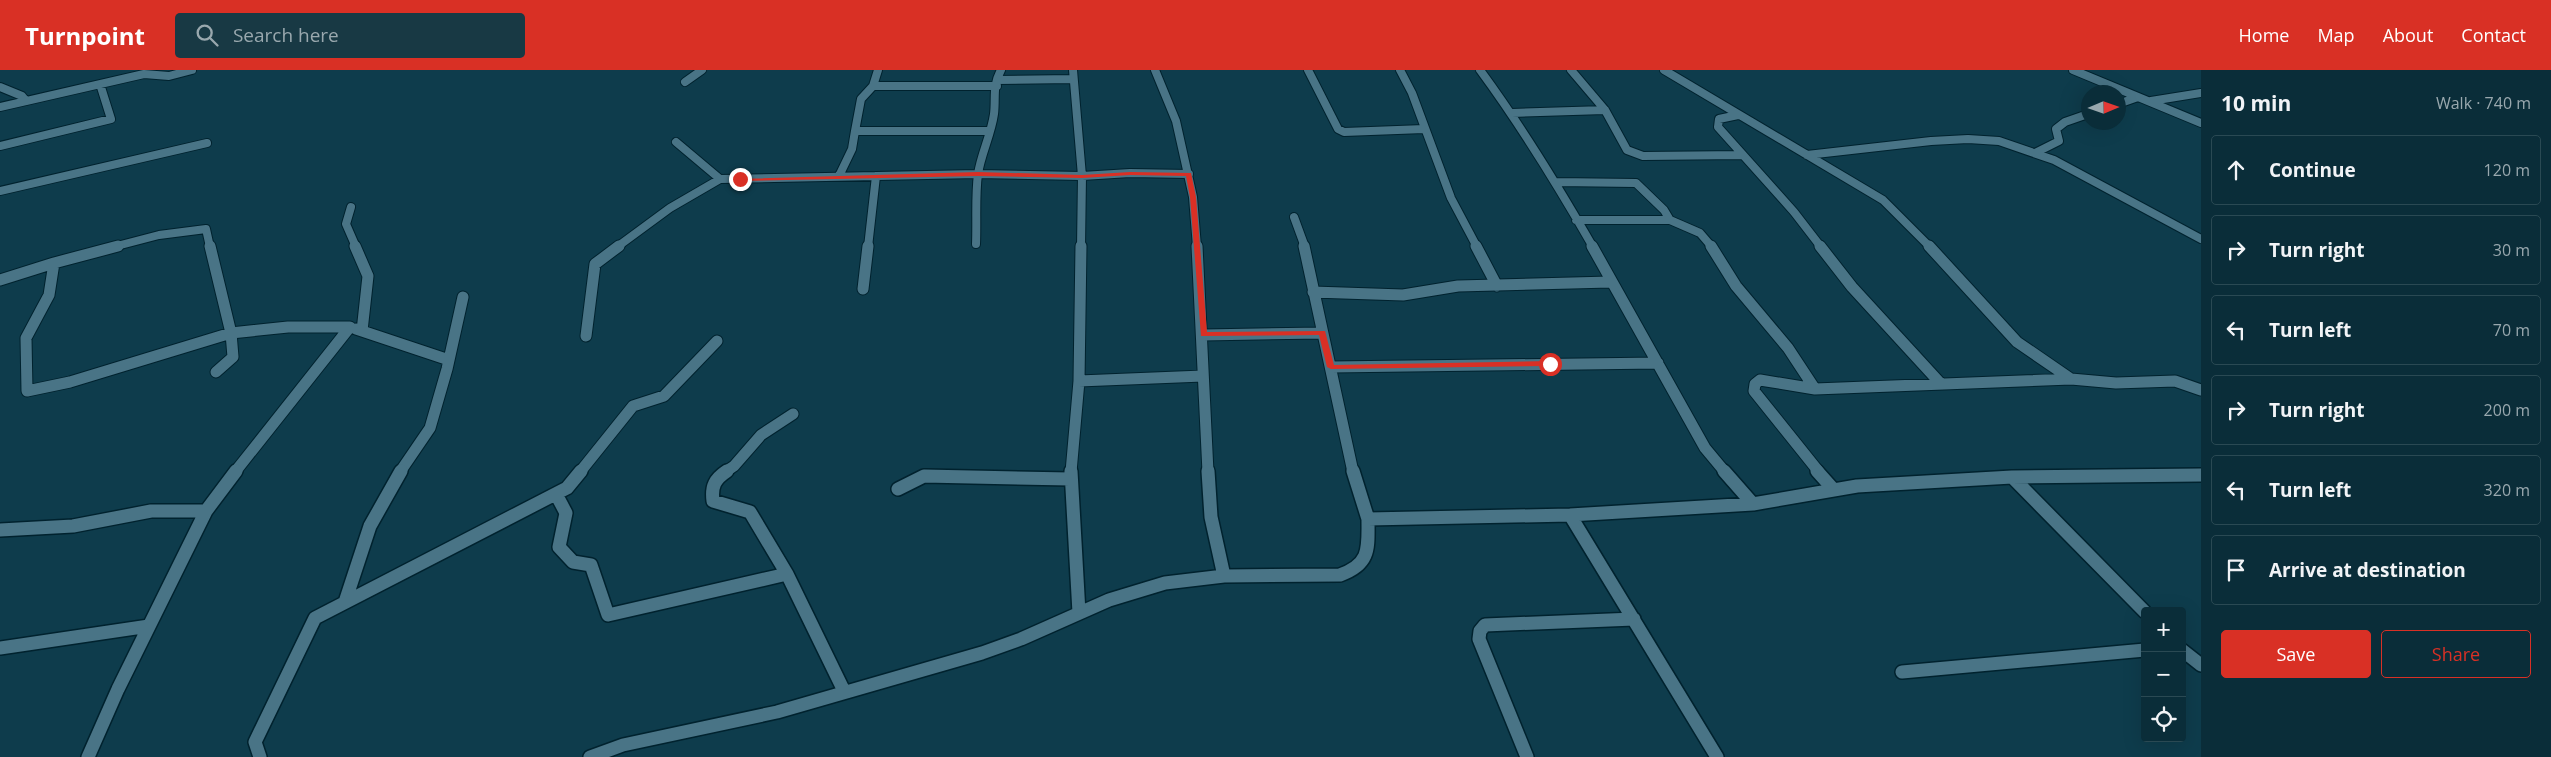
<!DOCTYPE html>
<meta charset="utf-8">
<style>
:root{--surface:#0a2d39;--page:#183944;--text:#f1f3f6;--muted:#99a8ae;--line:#2a4953;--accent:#d93025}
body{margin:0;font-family:"Open Sans",sans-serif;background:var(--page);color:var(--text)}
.controls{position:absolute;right:15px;bottom:15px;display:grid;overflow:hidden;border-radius:5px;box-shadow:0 5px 20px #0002}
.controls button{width:45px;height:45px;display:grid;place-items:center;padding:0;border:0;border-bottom:1px solid var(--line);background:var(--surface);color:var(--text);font:25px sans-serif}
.compass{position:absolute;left:2081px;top:15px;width:45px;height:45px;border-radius:50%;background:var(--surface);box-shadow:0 5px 20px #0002;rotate:88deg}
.stop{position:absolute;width:15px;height:15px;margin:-11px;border:4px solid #d93025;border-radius:50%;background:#fff}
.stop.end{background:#d93025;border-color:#fff;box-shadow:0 1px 5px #0008}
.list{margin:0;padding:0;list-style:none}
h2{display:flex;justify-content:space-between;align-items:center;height:65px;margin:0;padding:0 20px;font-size:21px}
h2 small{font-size:16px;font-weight:400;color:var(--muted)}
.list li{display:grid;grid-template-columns:32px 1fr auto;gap:15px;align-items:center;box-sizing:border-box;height:70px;margin:0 10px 10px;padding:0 10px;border:1px solid var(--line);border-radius:5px}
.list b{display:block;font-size:19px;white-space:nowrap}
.list em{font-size:16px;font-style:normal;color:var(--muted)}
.actions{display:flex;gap:10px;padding:15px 20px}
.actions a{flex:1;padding:11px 0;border:1px solid var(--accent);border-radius:5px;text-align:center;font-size:18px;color:var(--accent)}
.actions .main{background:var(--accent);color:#fff}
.icon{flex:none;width:28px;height:28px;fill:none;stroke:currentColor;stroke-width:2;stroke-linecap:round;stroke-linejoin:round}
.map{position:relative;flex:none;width:2201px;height:687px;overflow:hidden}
header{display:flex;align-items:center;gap:30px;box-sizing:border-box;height:70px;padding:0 25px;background:var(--accent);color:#fff}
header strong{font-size:24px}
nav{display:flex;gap:28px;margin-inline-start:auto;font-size:18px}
.search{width:350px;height:45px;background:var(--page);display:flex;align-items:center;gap:12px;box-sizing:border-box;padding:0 18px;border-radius:5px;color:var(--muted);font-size:19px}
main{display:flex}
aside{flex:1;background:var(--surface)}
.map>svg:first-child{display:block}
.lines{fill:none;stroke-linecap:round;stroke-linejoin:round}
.minor-far2-casing{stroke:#00222e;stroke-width:10}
.minor-far1-casing{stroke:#00222e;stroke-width:13}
.minor-casing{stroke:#00222e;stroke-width:16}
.minor-far2{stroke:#497486;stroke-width:8}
.minor-far1{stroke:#497486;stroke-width:11}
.minor{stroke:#497486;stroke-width:13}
.route{fill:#d93025}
</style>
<header>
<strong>Turnpoint</strong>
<div class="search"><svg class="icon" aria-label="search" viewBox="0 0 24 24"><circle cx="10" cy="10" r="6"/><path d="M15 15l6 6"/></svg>Search here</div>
<nav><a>Home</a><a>Map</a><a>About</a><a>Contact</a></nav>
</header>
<main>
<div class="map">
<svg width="2201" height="687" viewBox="0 0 2201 687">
<rect width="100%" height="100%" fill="#0e3c4c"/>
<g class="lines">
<g class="minor-far2-casing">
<path id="minor-far2" d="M878,0l-5,16h124
M1073,0l9,106 -1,71
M1155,0l21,51 17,76 4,50
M1308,0l30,59 6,3 80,-3
M1400,0l12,23 39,105 26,49
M1480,0c42,57 78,116 113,177
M1571,0l34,40 22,40 16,6 99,-1
M1664,0l219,130 47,47
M2073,0l128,53
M997,10l76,-1
M685,12l17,-12
M0,17l22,9 4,5
M2151,31l50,-8
M2118,34l20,-7
M0,37l144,-33 25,2 23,-6
M1512,43l93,-3
M1738,45l-19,4 -1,8 76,85 27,35
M855,61l6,-32 12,-13
M676,72l44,37
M0,76l111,-27 -11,-35
M2035,83l24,-12 -3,-12 9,-7 23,-8
M1807,85l124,-14 37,-2 31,2 55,19 147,79
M839,106l13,-27 3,-18h134
M1556,112l80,1 28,27 6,10 30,13 12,14
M0,121l207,-48
M351,137l-5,17 10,23
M1294,147l11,30
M1576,150h94
M976,174c1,-23 -1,-47 2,-70 3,-20 13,-39 16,-60 2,-16 -2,-28 7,-44
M113,177l46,-12 47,-6 4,18
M617,177l53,-39 50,-29 258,-5 104,2 48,-3 59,1
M868,177l8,-71"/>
</g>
<g class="minor-far1-casing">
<path id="minor-far1" d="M210,176l21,87 2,24 -17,15
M355,176l13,30 -6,55
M1197,176l11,226
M1304,176l49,226
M1476,176l21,40
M1592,176l113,202 20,24
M1711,176l25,40 52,62 27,41
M1820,176l32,41 89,97
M1929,176l88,96 54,37
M54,193l64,-17
M0,210l54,-17 -5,32 -23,43 1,53 43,-9 161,-49 57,-6h62l-115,145
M863,219l5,-43
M1313,222l90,3 55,-9 152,-4
M356,259l93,31
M1203,265l119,-2
M586,266l9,-72 24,-18
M1331,297l327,-4
M1079,311l2,-135
M400,402l30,-44 17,-59 16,-72
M580,402l53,-66 31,-10 53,-55
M725,402l9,-6 27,-31 32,-21
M1071,402l8,-91 124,-5
M1819,402l-65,-81 1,-7 5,-4 55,9 256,-10 45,4 59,-2 26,9"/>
</g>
<g class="minor-casing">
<path id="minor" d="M727,401c-12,8 -16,15 -14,30l37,11 37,62 57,117
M1071,401l8,142
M1208,401l3,46 13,59
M1353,401l15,48
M1724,401l29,33
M1817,401l17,19
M2012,407l133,135
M898,419l26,-13 146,3
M556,424l10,19 -7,34 14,15 18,3 17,50 179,-41
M206,441l30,-40
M1570,445l147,242
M0,460l73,-4 78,-15h55l-88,178 -30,68
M345,532l25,-76 31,-55
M0,578l149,-22
M2182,580l19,15
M1902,602l243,-22
M260,687l-5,-15 60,-124 252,-130 14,-17
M590,687l33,-12 154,-33 205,-59 39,-14 88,-39 56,-17 59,-7 116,-1c31,-11 28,-27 28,-56l202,-4 183,-11 104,-18 155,-9 189,-2
M1527,687l-48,-118 1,-8 5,-6 149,-6"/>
</g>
<use href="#minor-far2" class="minor-far2"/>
<use href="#minor-far1" class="minor-far1"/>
<use href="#minor" class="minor"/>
</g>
<path class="route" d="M978,102l104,3 48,-3 61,1 5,24 11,135 118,-1 9,34 216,-4 4,3 -4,2 -219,3 -4,-2 -8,-32 -118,1 -11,-139 -4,-21 -56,-1 -48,3 -104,-2 -238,5 -3,-2z"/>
</svg>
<div class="controls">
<button>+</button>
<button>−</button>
<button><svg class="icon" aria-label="locate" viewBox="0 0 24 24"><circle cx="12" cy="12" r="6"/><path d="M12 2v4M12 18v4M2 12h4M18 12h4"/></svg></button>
</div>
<svg class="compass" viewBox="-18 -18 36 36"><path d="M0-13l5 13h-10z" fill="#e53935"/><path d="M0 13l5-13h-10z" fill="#99a8ae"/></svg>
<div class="stop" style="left:1550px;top:294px"></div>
<div class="stop end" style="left:740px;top:109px"></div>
</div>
<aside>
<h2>10 min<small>Walk · 740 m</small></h2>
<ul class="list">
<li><svg class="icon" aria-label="ahead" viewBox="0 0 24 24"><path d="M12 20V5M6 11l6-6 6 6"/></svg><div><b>Continue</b></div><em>120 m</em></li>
<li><svg class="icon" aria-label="right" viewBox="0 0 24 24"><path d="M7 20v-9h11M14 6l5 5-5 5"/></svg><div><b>Turn right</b></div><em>30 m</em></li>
<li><svg class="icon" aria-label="left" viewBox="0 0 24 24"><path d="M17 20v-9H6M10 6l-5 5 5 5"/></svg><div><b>Turn left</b></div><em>70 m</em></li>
<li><svg class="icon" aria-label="right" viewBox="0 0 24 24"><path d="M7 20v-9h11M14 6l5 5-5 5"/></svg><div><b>Turn right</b></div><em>200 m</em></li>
<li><svg class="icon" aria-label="left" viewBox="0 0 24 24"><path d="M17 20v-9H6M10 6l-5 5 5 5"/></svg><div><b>Turn left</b></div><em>320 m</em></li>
<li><svg class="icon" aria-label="arrive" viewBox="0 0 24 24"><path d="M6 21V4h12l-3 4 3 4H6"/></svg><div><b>Arrive at destination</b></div></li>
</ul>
<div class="actions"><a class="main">Save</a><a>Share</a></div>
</aside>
</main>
